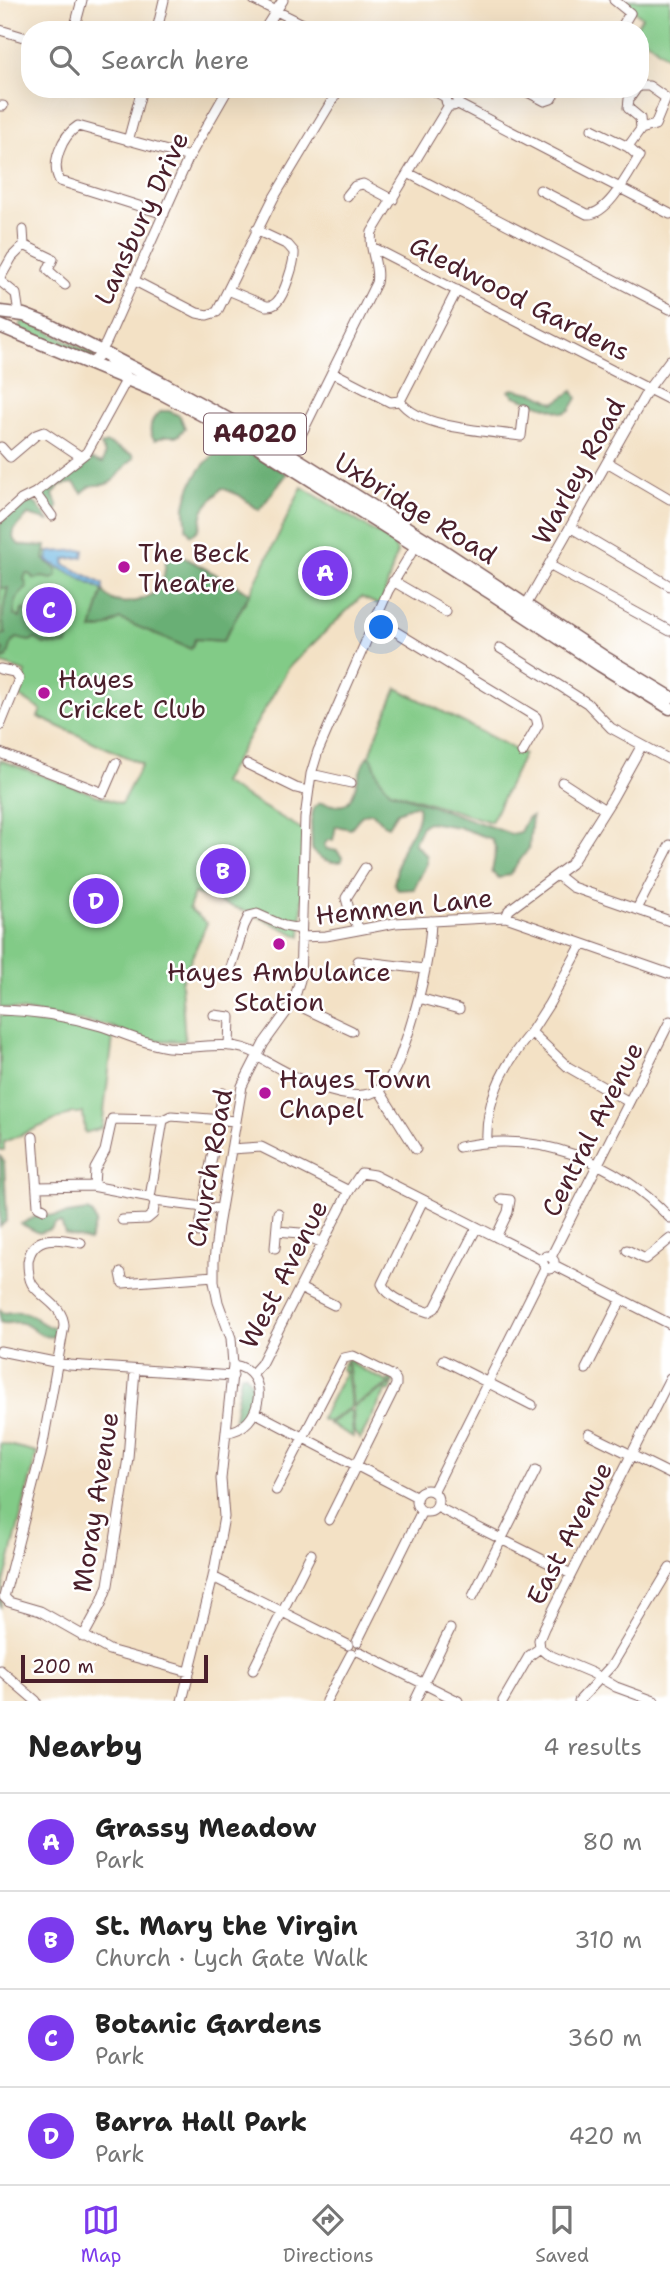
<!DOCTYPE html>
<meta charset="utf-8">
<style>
:root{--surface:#fff;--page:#f6f6f6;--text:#222;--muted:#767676;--line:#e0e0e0;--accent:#7c3aed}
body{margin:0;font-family:"Shantell Sans",sans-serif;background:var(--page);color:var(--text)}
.scale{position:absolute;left:21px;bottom:18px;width:187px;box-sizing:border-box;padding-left:7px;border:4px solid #4a1f2b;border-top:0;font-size:19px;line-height:24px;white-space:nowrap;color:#4a1f2b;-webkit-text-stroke:5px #fff;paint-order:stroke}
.you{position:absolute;left:382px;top:628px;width:24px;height:24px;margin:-18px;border:5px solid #fff;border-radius:50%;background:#1a73e8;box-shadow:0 0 0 10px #1a73e833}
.badge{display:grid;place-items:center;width:46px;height:46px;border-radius:50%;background:var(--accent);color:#fff;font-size:23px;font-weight:700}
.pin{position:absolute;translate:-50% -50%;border:4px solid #fff;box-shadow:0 2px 7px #0006}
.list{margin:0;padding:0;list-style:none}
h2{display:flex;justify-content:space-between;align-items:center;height:91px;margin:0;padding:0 28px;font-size:30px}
h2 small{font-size:23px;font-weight:400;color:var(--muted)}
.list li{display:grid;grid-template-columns:46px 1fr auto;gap:21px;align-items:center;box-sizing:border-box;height:98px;padding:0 28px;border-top:2px solid var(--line)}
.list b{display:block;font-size:26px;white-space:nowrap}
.list p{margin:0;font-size:23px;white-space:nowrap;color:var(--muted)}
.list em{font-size:23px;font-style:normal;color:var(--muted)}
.icon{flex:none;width:38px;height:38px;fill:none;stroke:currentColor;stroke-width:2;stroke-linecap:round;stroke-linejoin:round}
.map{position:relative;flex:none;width:670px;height:1701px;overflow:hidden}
.search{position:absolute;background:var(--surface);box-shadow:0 7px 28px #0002;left:21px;right:21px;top:21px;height:77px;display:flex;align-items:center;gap:18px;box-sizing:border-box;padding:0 24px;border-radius:28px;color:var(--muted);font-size:26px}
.sheet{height:483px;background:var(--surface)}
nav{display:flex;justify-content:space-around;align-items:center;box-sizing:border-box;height:98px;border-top:2px solid var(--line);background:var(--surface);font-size:19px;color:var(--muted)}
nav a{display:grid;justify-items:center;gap:4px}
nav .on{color:var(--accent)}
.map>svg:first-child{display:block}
.green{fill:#82cb87;stroke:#667559;stroke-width:2}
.forest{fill:#69af74;stroke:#5a6750;stroke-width:2}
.water{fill:#69b5e2;stroke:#5a6a86;stroke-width:2}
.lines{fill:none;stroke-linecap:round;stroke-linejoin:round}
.minor-casing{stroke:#856361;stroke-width:11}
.major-casing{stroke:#856361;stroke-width:15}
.minor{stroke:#fff;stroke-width:9}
.major{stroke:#fff;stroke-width:12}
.poi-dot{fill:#b5179e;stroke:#fff;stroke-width:2.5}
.labels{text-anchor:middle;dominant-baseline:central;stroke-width:5;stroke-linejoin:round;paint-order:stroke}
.shield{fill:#fff;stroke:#80626b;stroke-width:2}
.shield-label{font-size:24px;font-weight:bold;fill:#4a1f2b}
.street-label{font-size:26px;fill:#4a1f2b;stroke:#fff}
.poi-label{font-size:26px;fill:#4a1f2b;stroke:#fff;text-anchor:start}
</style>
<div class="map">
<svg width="670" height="1701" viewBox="0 0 670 1701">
<rect width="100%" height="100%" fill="#fff"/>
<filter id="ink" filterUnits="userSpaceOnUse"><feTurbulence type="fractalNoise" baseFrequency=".0143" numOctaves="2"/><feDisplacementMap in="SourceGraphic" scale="14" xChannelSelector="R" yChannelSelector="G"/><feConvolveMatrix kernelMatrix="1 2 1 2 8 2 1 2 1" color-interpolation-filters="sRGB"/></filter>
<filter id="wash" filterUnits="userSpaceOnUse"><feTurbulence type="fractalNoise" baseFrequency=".00686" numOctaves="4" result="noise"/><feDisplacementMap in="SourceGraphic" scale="28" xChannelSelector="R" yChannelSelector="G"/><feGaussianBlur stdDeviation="1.57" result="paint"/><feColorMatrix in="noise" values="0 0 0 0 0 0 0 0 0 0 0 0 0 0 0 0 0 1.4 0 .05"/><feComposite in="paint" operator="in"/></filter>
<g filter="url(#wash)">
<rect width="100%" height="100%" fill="#f3e1c5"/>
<path class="green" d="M622,0h48v59l-30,-24v-5h-6l8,-13z
M22,321l12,3 62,32 -2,3 -70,-29 -4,-3z
M302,487l91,56 4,9 -16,54 -20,-9 -72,70 -67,116 83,48 -4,106 -48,-23 -59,-21 -5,16 18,14 -26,59 4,59 -43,-1 -32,-14 -110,-19v-247l121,44 21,-40 -104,-47 3,-7 -22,-14 7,-24 -26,-9v-135l6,14 22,10h21l-2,9 56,29 -11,40 12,-2 16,-9 71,30 4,-10 28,2 27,-48z
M397,688l127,66 -33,68 -129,-40 14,-45z
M0,1015c36,1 82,3 113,23l-11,90 -17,5 -2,-20h-11l-68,29v8h-4z
M348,1359l6,1 -2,4 35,18 3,-4 3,3 -40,25z
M346,1360l5,47 -23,15 -7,-3 24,-47 -4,-3z
M393,1383l-3,8 -4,-1 -26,49 -6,-7 -1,-25z
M349,1410l2,1 2,26 -24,-13z
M0,1443l37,9 -36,143 1,5 -2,8z"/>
<path class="forest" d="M512,389l25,5 17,9 19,-12 4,7 -7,12 -7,3 -49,-17 -5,-5z
M163,411h6l11,5 5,12 -7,8h-13l-10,4c-9,-9 -3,-25 8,-29z
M107,443l26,12 1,3c-9,6 -17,22 -25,25 -13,6 -12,-4 -27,10l-8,-10 -14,2 -7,10 5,12 -3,6 -13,-18 4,-7 20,-14 17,-4 4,-12 16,5 2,-9 -4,-9z
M228,445l35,15 24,14 -28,36 -20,-15 -17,-7c-4,5 -17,18 -19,23 -3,10 0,19 -12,24l-5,-7c1,-8 -2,-14 -1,-22 5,-28 19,-47 43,-61z
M31,501l6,4 12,16 -21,-6 -14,15 -1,8 6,7 27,1 -2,13 13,11v6l-5,3 -10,-2 -7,2 -5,-5h-4l-2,5 3,8 -11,12 -2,16 6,3 2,-8 9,-1 11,10 21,4c7,5 7,13 4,21 -7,3 -16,-1 -23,0l-8,-5 -7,2 -12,-3 -5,4 -5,16 -5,1 2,-9 -4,-3v-12l6,-1c-6,-14 -2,-31 2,-46h-8v-65l18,-16z
M180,555l70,38 -27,48 -28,-2 -4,10 -71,-30 -16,9 -12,2 11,-40c9,20 42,13 55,-1 7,-9 6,-17 8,-28z
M368,756l4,2 7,19 11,14 121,43 9,-2 7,-14 5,-2 -3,32 -19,26 -11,4 -7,-6 4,-23 -4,-10 -34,-12 -30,-5 -6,4 -8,17 13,13v7l-13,26 -16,1 -4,-7c3,-10 3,-19 6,-29 5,-15 22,-31 18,-48l-4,-1 -17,7 -9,14 -5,-2 -10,-11c-13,-1 -15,8 -23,16l-14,-3 -3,14h-5l-4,5 3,4 10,2 5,6v4c-10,4 -25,-3 -30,-12l-1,-28 3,-14 6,-4c7,0 16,4 23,2 14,-4 14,-37 25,-49z
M0,1156l4,5 3,59 -7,7z
M87,1211l6,3 3,9 -7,18 -24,-7 -4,-11h-5l-5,6 -12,4 -18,-9 18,-9 15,1z
M0,1310l5,3c30,-6 26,9 49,15l3,7c-14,7 -23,-8 -35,-12 -9,-3 -14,3 -22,-1z
M241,1374h4c13,15 11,28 1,44l-10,2 -2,-2z"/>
<path class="water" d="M84,550l-1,7 -18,2 -1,5 39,20v6l-56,-29 2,-9z"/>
</g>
<g filter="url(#ink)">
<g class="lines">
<g class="minor-casing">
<path id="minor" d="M254,0l61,30
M614,0l16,13 -10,17
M0,30l30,9
M74,30l8,-30
M157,30l7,-30
M264,30l19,-30
M430,89l17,9
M522,89l23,12 6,-2 6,-10
M636,89l-7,10 -1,9 12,10 1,11
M446 100a6 6 0 1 1 12 0a6 6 0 1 1-12 0Z
M458,104l212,110
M0,106h3
M592,129l36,18
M128,141l14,-52
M408,173l262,136
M540,190l47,24c20,2 42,-41 52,-57l-11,-10 13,-18 14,-4 11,-27 -17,-12h-9
M347,196l8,-10 8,-2 30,16
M164,214l-104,-33c-10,-17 2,-45 18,-55l111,31
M24,245l29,14 -5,11 17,15
M372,247l298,153
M0,278l12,-21 12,-12 -1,-15
M0,281l16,13 3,20
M135,281l62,32 10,2 10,-3 56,-113 66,-110
M228,290l38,16c5,0 7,0 11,-4 7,-7 18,-40 17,-50l-6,-7 -32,-15
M91,363l6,-5 9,-15 83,-186 39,-68
M332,372l58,30 10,-1 57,-111
M400,401c19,28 89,30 121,35l3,-26
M1,447l9,10 26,-22 8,-3 36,24
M291,455l85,-172c4,-17 -8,-34 -4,-51l77,-127
M607,462l63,37
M35,493l17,23
M0,519l21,-19 14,-7 52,-41 40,-73 -3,-6 -14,-12
M570,527l100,59
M549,565l121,66
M393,581l53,31
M526,605l123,-217 21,-28
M375,619l161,98 2,8 -16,28
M500,648l87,55 24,25 59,32
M0,669l14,3 5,7 -19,47
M0,753l103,40 13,-30
M247,764l49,24 12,3
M311,774l40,9
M562,782l43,28
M558,876l14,11 98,34
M637,909l33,-64
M506,917l3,-7 62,-46 41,-65 30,-54
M359,929l-10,-20 -3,-11 19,-30
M301,937l25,-1 69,-13 111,-6 164,57
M582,944l-33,60 -18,28 37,35 61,35
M358,961l66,8
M229,974l15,-48 5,-10 8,-2 27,12 17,3
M419,998l40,11
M293,1003l59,28
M0,1010c34,1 68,6 101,16 22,7 43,18 67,21 30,3 61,-9 89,7
M214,1015l16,2 -1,29
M257,1056c26,15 94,56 124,32 16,-14 21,-38 28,-57 11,-35 21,-73 22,-110
M379,1090l37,59
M33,1137l5,69 6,3
M487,1142c-2,-41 18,-79 44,-110
M459,1147c78,-18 157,14 211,71
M231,1149l30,-2 88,44
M94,1186l1,-17 10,-18 7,-32 51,1 8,-4 65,5
M37,1187l55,-1 58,11 5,4 65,8
M150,1197l13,-77
M423,1200l-41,84c5,13 32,24 46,28l7,-4 42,-81
M122,1220l25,-1 6,-5 2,-13
M277,1231l23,2 23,10
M199,1232l24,-139
M496,1237l12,-25 2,-12 -9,-1
M81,1243c-22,-5 -49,-10 -53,19 0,7 0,15 4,22 10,15 31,21 32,42l-23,128 -37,143 5,5 31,9 69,39 80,22
M275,1248l3,-35
M627,1250l18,9 25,-20
M551,1257l-5,-1 -4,4 3,8 5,1 4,-4v-4l-3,-4 119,-236
M554,1265l116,59
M121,1273l2,10 91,-7
M300,1288l34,17
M0,1351l69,14 164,11
M443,1360l89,45
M586,1369l35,-69
M252,1374l9,-10 88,-173 12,-18 13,2 168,85
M256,1413l161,84
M226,1432c37,-2 46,-62 7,-67
M589,1434l81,40
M416 1501a11 11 0 1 1 22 0a11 11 0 1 1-22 0Z
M276,1490l68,-132 9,-2 40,20 3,4v5l-67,135
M433,1492l112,-224
M437,1507l134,67
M213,1577l135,68
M473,1596l63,-126
M83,1637l18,-33 7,-19 20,-127 7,-88
M357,1642l65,-131
M540,1648l-1,-8 5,-12 126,-250
M540,1648l7,6 45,19 24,14 38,14
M360,1652l98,49
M0,1670l36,31
M253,1670l58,-116
M182,1701l31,-124 11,-60 -3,-38 12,-114 -2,-27 -13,-36 -4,-20v-21l4,-35 24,-140 22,-43 29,-40 7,-23 5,-162 6,-44 7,-23 70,-160 30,-49
M326,1701l25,-47
M415,1701l35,-72
M503,1701l26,-45 11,-8
M579,1701l33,-36 58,-97"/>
</g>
<g class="major-casing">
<path id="major" d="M0,312l24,3 23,9 117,60 109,60 166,104 168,111 63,38
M0,326l163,68 77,41 251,158 109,72 70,43"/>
</g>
<use href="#minor" class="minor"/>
<use href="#major" class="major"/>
</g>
</g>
<g class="poi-dot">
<circle cx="124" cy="567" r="7"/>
<circle cx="44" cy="693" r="7"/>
<circle cx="279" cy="944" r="7"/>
<circle cx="265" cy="1093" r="7"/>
</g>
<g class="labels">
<rect class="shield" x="204" y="413.5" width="102" height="41" rx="5"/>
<g class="shield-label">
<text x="255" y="434">A4020</text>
</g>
<g class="street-label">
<text transform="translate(141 218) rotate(-65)">Lansbury Drive</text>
<text transform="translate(520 298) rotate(27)">Gledwood Gardens</text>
<text transform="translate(578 471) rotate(-61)">Warley Road</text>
<text transform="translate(416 508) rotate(32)">Uxbridge Road</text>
<text transform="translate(404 906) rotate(-6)">Hemmen Lane</text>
<text transform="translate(592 1129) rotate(-63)">Central Avenue</text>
<text transform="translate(209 1168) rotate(-80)">Church Road</text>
<text transform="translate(283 1274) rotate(-63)">West Avenue</text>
<text transform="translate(95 1502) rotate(-81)">Moray Avenue</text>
<text transform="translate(569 1533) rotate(-63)">East Avenue</text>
</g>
<g class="poi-label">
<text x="138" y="552">The Beck<tspan x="138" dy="30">Theatre</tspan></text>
<text x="58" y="678">Hayes<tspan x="58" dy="30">Cricket Club</tspan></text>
<text x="279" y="971" text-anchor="middle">Hayes Ambulance<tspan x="279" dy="30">Station</tspan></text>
<text x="279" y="1078">Hayes Town<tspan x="279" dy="30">Chapel</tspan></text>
</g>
</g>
</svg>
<div class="scale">200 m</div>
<div class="you"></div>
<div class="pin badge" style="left:325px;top:573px">A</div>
<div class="pin badge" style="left:223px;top:871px">B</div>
<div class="pin badge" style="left:49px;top:610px">C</div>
<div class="pin badge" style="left:96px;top:901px">D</div>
<div class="search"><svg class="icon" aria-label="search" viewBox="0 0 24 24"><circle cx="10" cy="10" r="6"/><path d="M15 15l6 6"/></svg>Search here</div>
</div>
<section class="sheet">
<h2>Nearby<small>4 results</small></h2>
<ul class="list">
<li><span class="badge">A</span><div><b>Grassy Meadow</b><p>Park</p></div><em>80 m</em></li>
<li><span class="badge">B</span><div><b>St. Mary the Virgin</b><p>Church · Lych Gate Walk</p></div><em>310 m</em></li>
<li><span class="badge">C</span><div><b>Botanic Gardens</b><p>Park</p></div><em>360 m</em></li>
<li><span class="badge">D</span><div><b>Barra Hall Park</b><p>Park</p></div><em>420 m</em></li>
</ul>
</section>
<nav>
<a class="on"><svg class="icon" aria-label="map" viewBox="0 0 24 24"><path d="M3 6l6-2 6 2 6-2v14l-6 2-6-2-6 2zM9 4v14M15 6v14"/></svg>Map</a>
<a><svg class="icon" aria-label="directions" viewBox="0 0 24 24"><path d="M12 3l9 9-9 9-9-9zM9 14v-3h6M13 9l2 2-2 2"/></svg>Directions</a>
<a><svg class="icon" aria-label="saved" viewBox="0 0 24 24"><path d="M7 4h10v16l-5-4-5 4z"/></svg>Saved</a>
</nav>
